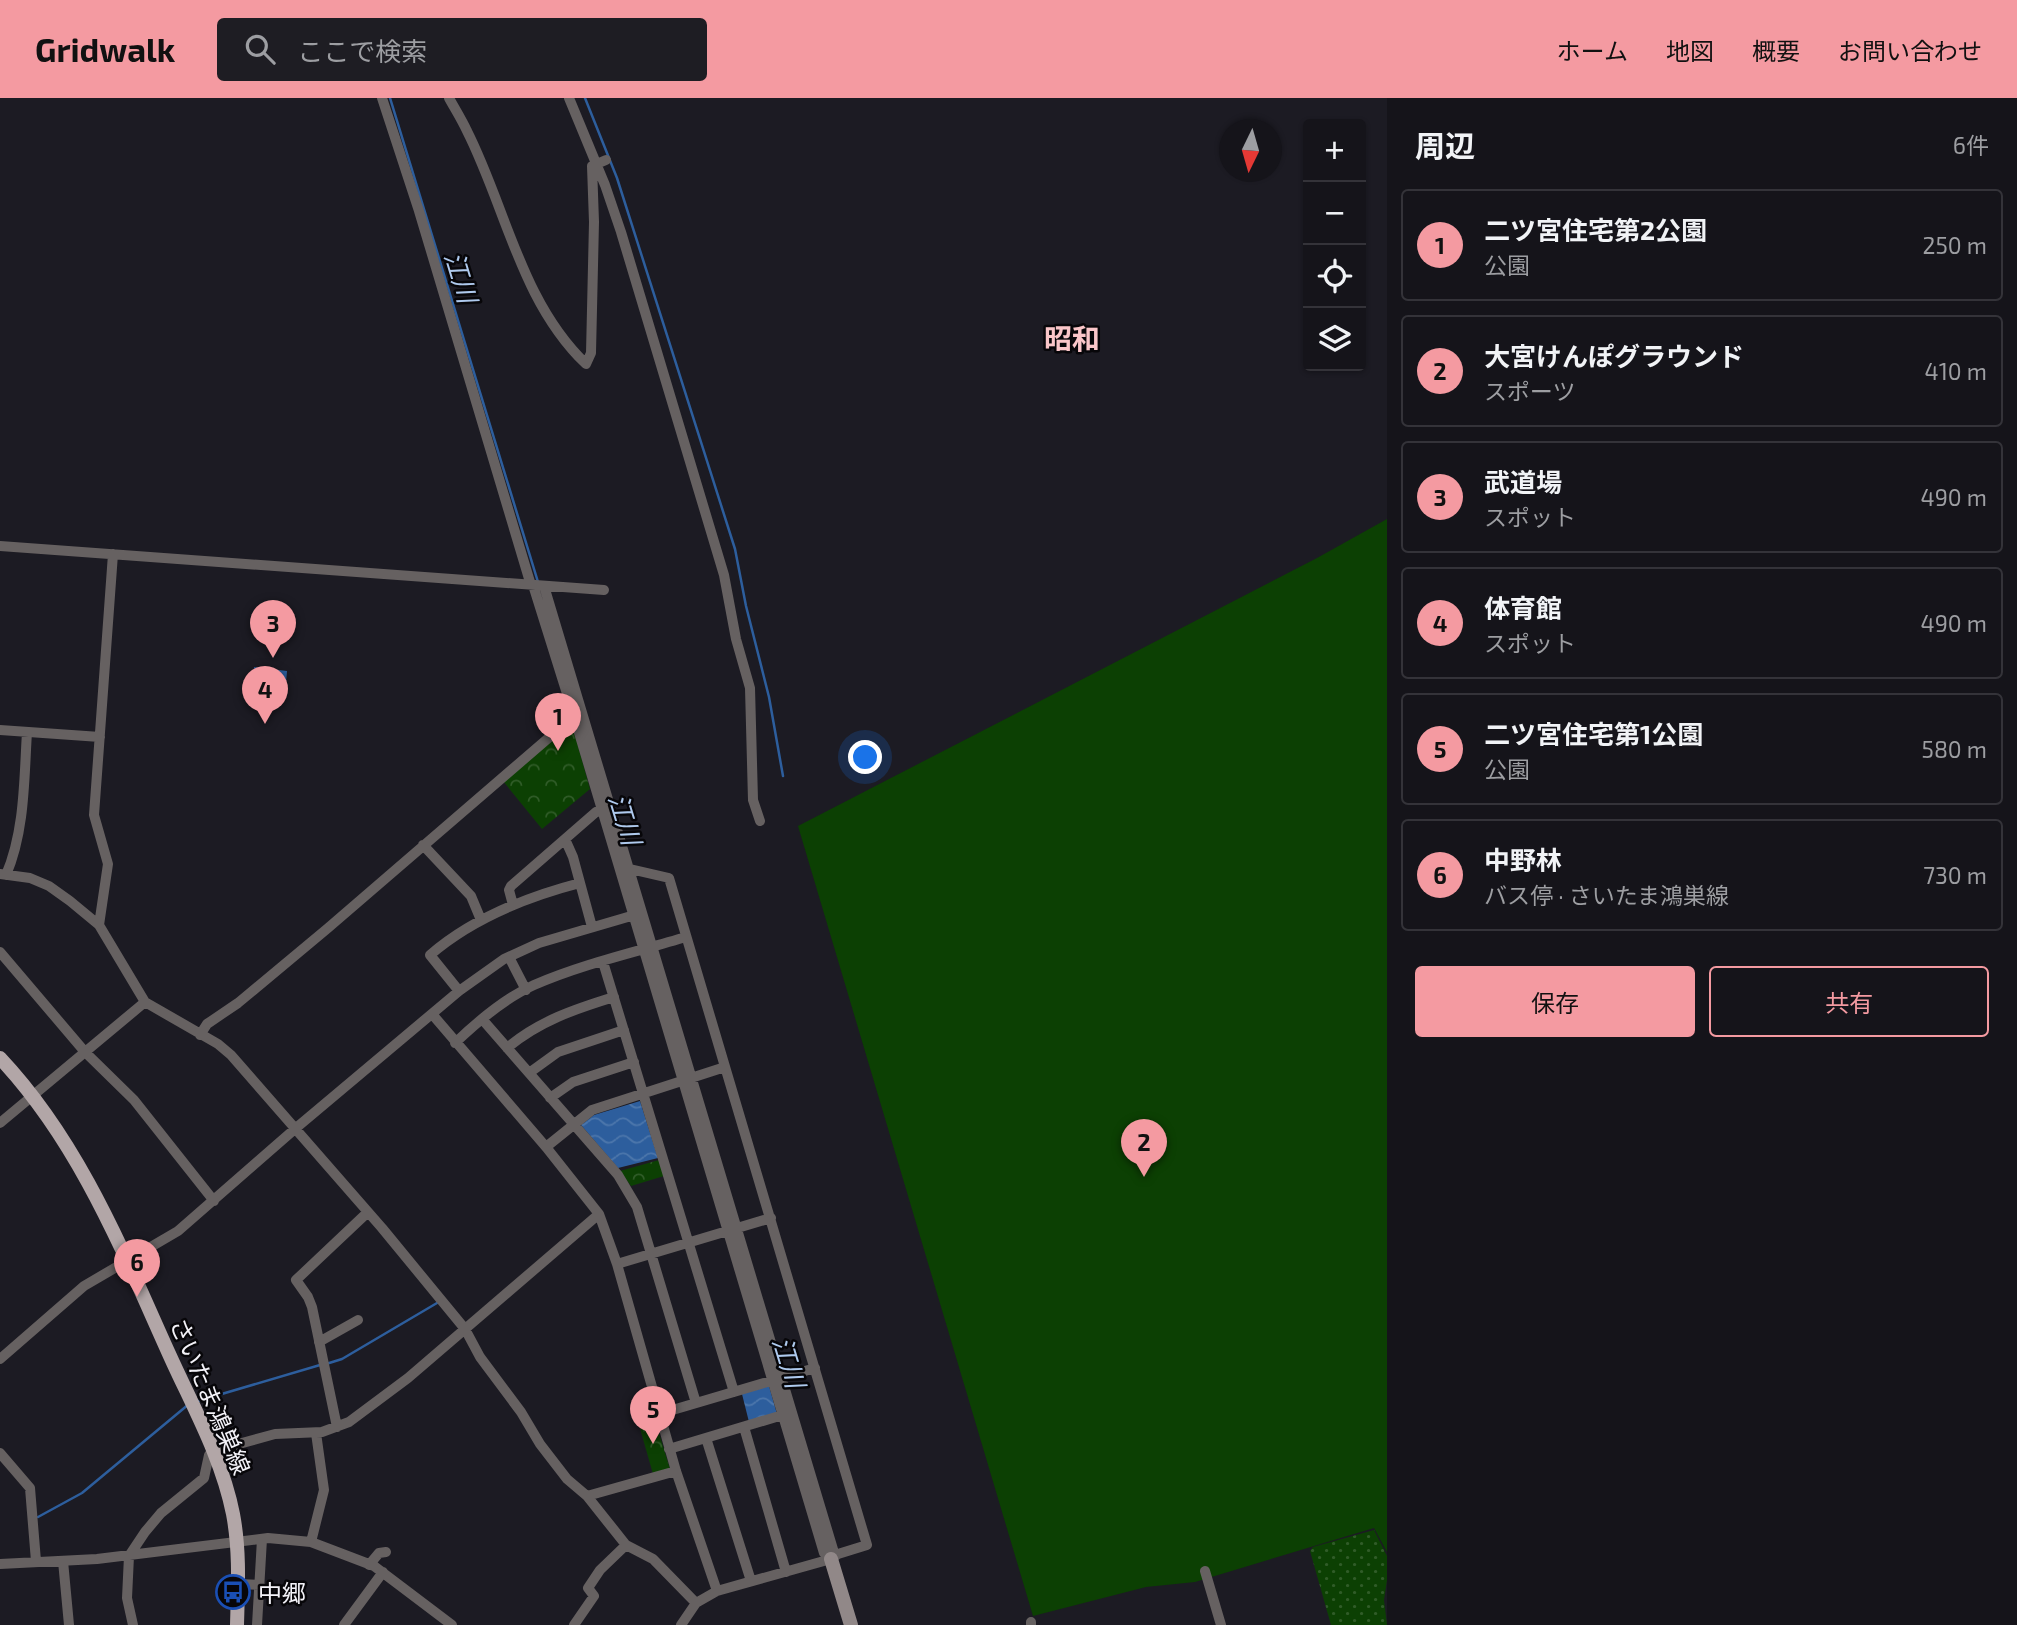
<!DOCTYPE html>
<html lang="ja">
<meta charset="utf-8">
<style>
:root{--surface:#15141a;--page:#1e1d23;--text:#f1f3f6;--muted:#9d9ea2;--line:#343339;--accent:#f49aa1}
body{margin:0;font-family:"Exo 2","Noto Sans JP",sans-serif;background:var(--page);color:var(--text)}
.controls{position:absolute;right:21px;top:21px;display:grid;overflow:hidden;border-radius:7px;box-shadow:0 2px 5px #0004}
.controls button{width:63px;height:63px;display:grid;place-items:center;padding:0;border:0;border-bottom:2px solid var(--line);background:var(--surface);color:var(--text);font:35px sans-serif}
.compass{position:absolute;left:1219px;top:21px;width:63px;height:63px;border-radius:50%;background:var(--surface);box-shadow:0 2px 5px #0004;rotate:185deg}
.you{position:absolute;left:866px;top:660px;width:24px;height:24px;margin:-18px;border:5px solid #fff;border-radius:50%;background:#1a73e8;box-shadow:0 0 0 10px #1a73e833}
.badge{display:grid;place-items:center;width:46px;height:46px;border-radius:50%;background:var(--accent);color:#111;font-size:23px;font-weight:700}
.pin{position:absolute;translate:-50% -58px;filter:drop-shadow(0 2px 4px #0008)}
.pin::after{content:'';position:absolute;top:37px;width:24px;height:21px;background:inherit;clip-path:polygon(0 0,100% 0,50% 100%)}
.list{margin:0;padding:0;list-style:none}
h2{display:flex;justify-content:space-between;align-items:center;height:91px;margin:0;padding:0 28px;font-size:30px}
h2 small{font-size:23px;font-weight:400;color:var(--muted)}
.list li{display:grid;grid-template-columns:46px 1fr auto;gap:21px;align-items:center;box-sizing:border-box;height:112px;margin:0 14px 14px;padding:0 14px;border:2px solid var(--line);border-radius:7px}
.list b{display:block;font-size:26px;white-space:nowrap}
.list p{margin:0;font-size:23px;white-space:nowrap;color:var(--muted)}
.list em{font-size:23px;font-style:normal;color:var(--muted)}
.actions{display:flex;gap:14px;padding:21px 28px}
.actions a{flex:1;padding:16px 0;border:2px solid var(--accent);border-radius:7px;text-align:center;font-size:24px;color:var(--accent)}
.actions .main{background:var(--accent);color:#111}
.icon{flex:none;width:38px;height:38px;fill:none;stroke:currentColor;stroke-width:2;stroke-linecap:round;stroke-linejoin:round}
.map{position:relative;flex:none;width:1387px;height:1527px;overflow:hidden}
header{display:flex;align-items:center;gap:42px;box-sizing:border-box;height:98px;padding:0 35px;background:var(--accent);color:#111}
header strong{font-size:33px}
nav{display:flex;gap:38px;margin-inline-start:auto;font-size:24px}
.search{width:490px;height:63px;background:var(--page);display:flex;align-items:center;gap:18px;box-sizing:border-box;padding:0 24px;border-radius:7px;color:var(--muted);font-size:26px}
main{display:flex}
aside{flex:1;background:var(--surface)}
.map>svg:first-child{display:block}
.grass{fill:url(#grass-dots)}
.park{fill:url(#park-crowns)}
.pitch{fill:#0c4003}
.water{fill:url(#water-waves)}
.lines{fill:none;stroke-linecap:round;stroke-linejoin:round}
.stream{stroke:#2d5e9d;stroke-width:2.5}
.street{stroke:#666161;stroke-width:10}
.secondary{stroke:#918888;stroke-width:14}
.primary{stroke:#b2a6a7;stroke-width:14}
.labels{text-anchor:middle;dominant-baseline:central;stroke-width:5;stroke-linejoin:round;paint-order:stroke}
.street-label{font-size:24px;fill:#f3f2f8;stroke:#070609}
.poi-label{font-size:24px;fill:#f3f2f8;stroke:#070609;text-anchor:start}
.water-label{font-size:26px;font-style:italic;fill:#afcaee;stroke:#070609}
.quarter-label{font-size:28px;font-weight:bold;fill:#fac6c9;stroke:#070609}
</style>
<header>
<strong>Gridwalk</strong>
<div class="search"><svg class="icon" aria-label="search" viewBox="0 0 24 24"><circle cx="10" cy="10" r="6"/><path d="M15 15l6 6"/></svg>ここで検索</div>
<nav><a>ホーム</a><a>地図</a><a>概要</a><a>お問い合わせ</a></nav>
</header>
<main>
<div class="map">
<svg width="1387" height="1527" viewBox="0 0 1387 1527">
<defs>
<pattern id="grass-dots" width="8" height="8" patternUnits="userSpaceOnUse" patternTransform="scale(1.75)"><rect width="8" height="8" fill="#0c4003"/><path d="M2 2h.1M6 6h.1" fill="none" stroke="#305c28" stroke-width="1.8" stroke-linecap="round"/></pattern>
<pattern id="park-crowns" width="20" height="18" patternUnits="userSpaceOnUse" patternTransform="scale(1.75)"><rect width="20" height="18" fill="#0c4003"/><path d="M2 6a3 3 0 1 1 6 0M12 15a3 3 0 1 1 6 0" fill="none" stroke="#305c28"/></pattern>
<pattern id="water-waves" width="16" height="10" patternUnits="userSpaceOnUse" patternTransform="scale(1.75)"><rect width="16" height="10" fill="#2d5e9d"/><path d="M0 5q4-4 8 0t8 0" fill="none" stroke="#4c76ab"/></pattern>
</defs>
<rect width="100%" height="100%" fill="#1c1b23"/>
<path class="grass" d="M1374,1432l13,26v24l-3,20 3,25h-56l-21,-74 3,-4z"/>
<path class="park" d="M571,623l19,68 -48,40 -39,-48z
M659,1062l5,16 -33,10 -11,-15z
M653,1316l17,55 -17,5 -16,-56z"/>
<path class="pitch" d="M1387,421v1033l-13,-24 -179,54 -49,5 -113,29 -235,-790 519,-268z"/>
<path class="water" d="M254,569l33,4 -2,24 -33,-2z
M640,1003l18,57 -40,10 -37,-43 13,-10z
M769,1288l8,28 -28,8 -7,-28z"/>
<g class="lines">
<path class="stream" d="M390,0l148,484
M585,0l32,80 118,371 11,57 23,91 14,79
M326,1266l16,-5 95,-56
M198,1303l122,-36
M38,1419l44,-24 107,-89"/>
<path class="street" d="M382,0l37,113 111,371 3,3 41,131 250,837 7,6
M449,0c6,11 13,22 18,33 39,77 54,171 119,233l5,-11 3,-131 -2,-56 14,-6
M569,0l36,87 16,47 103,343 12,64 14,49 3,112 7,21
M0,448l604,44
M544,488l291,970
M0,632l100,7
M423,747l48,51 10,24
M630,771l39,9 198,667 -29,9 -7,5 -114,32 -21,12 -15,22
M0,776l30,4 19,8 21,15 29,24 46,77 73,42 13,11 151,173 83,101 15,28 41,55 19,32 27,35 20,17 39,49 27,14 43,44
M6,777c19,-44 18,-96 21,-143
M513,807l-4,-15 2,-4 54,-47
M99,827l9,-61 -14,-49 19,-261
M592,829l-19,-70 -8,-18 31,-27 8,-3
M0,854l85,100 49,48 80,101
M509,859l17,33
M603,864l131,430
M459,893l-29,-36c43,-37 96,-58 150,-72
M432,916l114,133 53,67 18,50 59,207 41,120
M482,921l136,156 19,32 59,196
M200,937l7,-11 31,-21 90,-75 246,-212
M455,945c23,-22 50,-45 79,-58 48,-21 102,-33 152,-48
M507,950c32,-27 68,-39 107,-51
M529,975l29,-21 66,-22
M550,1000l23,-16 61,-20
M0,1025l145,-121
M546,1049l46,-37 133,-43
M617,1166l154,-46
M319,1244l39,-22
M0,1261l84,-73 94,-55 118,-103 163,-137 45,-32 35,-16 99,-29
M659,1316l156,-46
M337,1329l-25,-120 -4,-10 -12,-17 72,-68
M744,1329l42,145
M706,1340l45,143
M669,1351l117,-35
M0,1355l30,35 6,73
M587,1398l89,-25
M311,1444l13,-52 -8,-57
M63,1463l6,64
M0,1466l97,-5 171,-21 43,4 63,24 78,59
M369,1467l10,-12 7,-1
M1205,1473l16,54
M239,1486l21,1
M1031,1524v3
M133,1527l-6,-27 2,-42 16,-24 16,-19 43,-35 5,-23 4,-4 62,-17 47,-2 27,-10 59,-44 191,-164
M257,1527l5,-86
M344,1527l39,-53
M574,1527l20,-29 -6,-8 12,-18 26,-25"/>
<path class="secondary" d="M831,1461l20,66"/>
<path class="primary" d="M0,960c80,85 123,194 170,298 23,51 52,102 63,158 7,37 5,73 4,111"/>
</g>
<defs>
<g id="bus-ring" transform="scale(1.75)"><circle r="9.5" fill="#070609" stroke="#1a4fb4" stroke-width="1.5"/><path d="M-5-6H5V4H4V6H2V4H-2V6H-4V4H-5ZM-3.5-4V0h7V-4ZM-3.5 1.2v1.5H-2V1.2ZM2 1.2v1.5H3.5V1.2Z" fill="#1a4fb4"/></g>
</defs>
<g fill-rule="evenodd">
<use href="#bus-ring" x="233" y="1494"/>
</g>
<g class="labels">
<g class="street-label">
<text transform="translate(211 1298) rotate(67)">さいたま鴻巣線</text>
</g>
<g class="poi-label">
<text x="258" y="1494">中郷</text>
</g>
<g class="water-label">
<text transform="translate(462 179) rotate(73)">江川</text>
<text transform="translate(626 721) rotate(73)">江川</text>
<text transform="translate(790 1264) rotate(73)">江川</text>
</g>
<g class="quarter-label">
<text x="1072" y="240">昭和</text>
</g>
</g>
</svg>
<div class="controls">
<button>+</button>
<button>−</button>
<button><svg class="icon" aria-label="locate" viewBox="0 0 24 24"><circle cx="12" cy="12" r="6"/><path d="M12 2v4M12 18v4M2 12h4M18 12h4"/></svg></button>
<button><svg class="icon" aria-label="layers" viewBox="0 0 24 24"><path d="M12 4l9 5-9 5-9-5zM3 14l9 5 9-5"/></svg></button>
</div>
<svg class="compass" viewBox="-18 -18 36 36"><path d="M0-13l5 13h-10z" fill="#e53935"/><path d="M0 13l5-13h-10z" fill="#9d9ea2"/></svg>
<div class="you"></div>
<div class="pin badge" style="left:558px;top:653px">1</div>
<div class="pin badge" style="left:1144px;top:1079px">2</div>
<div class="pin badge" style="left:273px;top:560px">3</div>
<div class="pin badge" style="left:265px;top:626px">4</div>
<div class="pin badge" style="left:653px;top:1346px">5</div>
<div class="pin badge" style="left:137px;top:1199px">6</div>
</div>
<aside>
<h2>周辺<small>6件</small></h2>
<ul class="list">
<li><span class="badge">1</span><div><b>二ツ宮住宅第2公園</b><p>公園</p></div><em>250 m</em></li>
<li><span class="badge">2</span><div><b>大宮けんぽグラウンド</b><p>スポーツ</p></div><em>410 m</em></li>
<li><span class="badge">3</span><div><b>武道場</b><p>スポット</p></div><em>490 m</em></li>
<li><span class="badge">4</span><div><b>体育館</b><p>スポット</p></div><em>490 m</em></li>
<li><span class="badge">5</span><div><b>二ツ宮住宅第1公園</b><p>公園</p></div><em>580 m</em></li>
<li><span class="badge">6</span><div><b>中野林</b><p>バス停 · さいたま鴻巣線</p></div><em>730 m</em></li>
</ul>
<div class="actions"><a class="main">保存</a><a>共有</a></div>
</aside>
</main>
